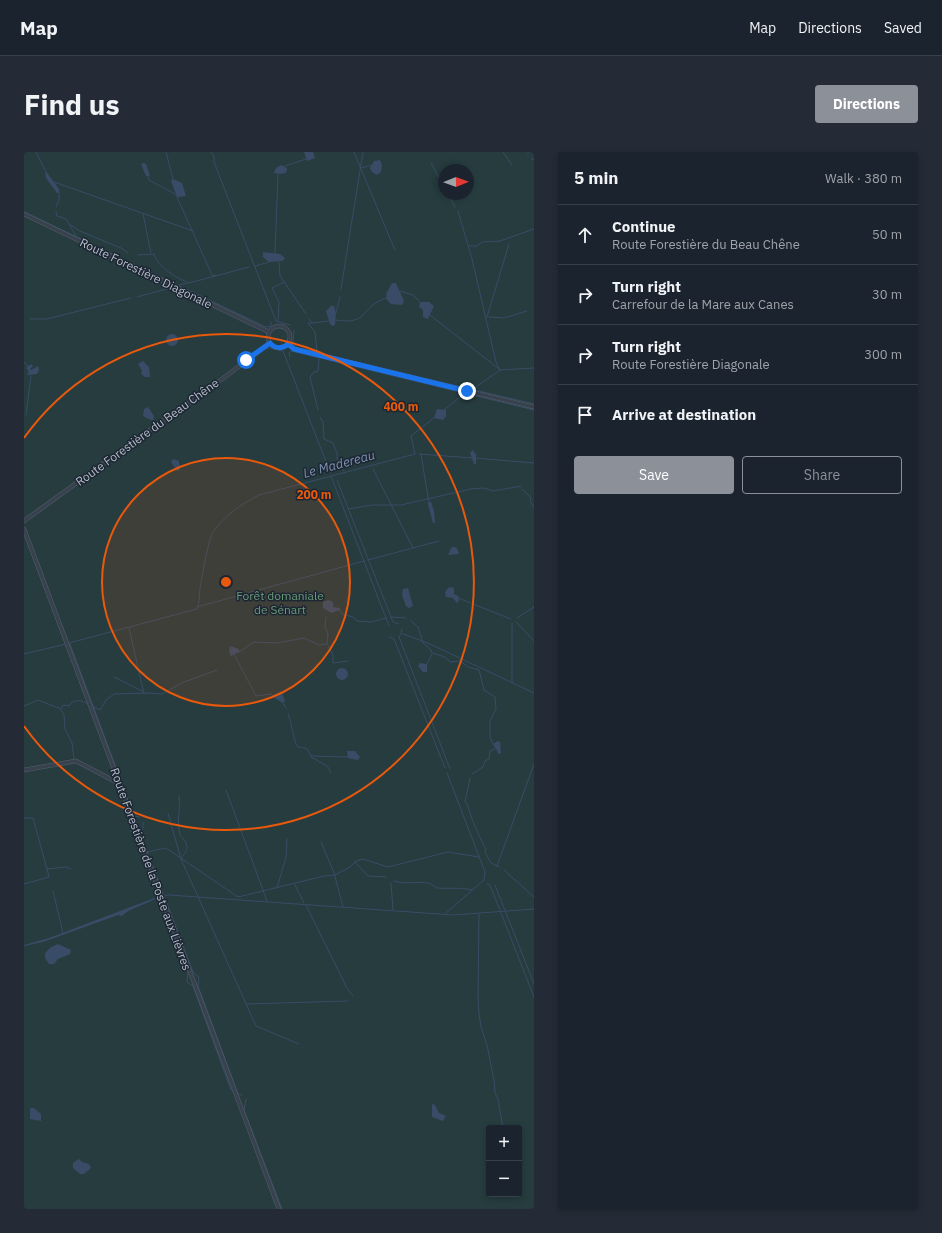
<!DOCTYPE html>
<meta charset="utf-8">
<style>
:root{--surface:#1b232e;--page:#242b36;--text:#f1f3f6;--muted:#a0a4aa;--line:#39404a;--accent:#8c9099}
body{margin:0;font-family:"IBM Plex Sans",sans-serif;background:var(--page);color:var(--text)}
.controls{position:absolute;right:12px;bottom:12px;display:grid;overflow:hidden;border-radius:4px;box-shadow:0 2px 6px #0003}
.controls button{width:36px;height:36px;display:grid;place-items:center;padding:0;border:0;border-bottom:1px solid var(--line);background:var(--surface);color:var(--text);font:20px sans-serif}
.compass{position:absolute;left:414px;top:12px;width:36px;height:36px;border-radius:50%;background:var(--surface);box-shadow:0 2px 6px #0003;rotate:89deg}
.stop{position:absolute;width:12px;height:12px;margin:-9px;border:3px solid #1a73e8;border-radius:50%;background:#fff}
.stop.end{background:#1a73e8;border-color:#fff;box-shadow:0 1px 4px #0008}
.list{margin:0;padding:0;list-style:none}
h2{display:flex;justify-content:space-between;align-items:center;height:52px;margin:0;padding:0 16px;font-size:17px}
h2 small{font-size:13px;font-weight:400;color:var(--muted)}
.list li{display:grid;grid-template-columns:26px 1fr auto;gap:12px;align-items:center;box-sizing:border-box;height:60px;padding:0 16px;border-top:1px solid var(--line)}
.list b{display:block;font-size:15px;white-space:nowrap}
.list p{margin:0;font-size:13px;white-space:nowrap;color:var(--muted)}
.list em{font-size:13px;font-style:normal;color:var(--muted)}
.actions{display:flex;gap:8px;padding:12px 16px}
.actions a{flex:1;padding:9px 0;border:1px solid var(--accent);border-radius:4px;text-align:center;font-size:14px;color:var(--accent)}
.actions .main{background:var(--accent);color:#fff}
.icon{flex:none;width:22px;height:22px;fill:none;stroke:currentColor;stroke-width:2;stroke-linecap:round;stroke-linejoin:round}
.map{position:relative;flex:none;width:510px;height:1057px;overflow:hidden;border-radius:4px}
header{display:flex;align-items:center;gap:24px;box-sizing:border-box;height:56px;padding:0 20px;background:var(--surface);border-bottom:1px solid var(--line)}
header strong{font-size:19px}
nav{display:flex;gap:22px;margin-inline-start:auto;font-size:14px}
.intro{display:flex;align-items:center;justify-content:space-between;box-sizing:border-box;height:96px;padding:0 24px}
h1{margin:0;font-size:28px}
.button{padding:10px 18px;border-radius:4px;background:var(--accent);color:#fff;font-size:14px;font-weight:700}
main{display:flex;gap:24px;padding:0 24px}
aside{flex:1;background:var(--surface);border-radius:4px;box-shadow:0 2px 6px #0003}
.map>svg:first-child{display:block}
.green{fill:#263c3f;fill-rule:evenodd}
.water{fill:#394c67}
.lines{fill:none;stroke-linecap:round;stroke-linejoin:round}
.stream{stroke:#394c67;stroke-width:1}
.minor-casing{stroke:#565f6c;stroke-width:4.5}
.minor{stroke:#38414e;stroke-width:3.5}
.route{stroke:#1a73e8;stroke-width:5}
.ring{fill:none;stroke:#e8590c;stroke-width:2}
.labels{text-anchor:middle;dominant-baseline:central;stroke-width:3;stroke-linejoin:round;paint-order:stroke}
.street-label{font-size:12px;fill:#b4bcc9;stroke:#1d2633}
.park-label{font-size:12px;fill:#6b9a76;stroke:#1d2633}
.water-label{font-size:13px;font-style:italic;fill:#7c92b1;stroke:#1d2633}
.centre{fill:#e8590c;stroke:#1d2633;stroke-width:2}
.ring-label{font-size:12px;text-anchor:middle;font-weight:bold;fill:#e8590c;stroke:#1d2633;stroke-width:3;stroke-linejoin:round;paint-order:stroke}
</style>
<header>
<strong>Map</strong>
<nav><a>Map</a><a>Directions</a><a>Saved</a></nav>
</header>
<div class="intro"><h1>Find us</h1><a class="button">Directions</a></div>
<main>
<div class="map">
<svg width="510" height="1057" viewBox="0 0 510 1057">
<rect width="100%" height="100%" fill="#242f3e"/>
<path class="green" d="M0,0h510v1057h-510zM420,18h24v24h-24zM465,976h30v66h-30z"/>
<path class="water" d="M280,0h9l2,6 -8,3z
M356,8l2,5 -1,7 -4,3 -5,-3 -2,-4 4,-7z
M120,11l2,1 4,12h-4l-5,-12z
M257,13l6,3 -1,5 -6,1 -6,-1 2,-5z
M21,18l14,19v4h-2l-11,-15z
M149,27l9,4 4,13 -9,1 -6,-16z
M239,100l17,2 5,4 -2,3 -14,1 -6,-5z
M368,131h4l8,18 -2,4 -11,-1 -4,-4 -1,-6z
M396,150h9l5,4 -6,13 -5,-2v-7l-4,-3z
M307,154h3l2,7 -1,12 -2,1 -3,-2 -4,-13z
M142 188a6 6 0 1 1 12 0a6 6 0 1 1-12 0Z
M119,209l6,6 1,10h-5l-4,-3 1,-3 -4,-7z
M7,212l2,2 -3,3 1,1 7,-4 1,4 -2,4 -9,1 -1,-1 2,-2 -3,-4z
M124,255l6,9 -1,5 -10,-5 1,-7z
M413,257l9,1v6l-3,4 -9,-2z
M449,298l3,5v9h-2l-4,-11z
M149,307l6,2 1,9 -3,1 -6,-9z
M405,350h2l3,9 1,12h-2l-5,-19z
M430,395l3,1 2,6 -11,1 3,-7z
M426,435l4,1v6l4,2 1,5 -2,2 -4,-5 -7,-1 -1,-4 2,-4z
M384,436l5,18 -4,2 -3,-2 -4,-11 1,-6z
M305,448l4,2v5l7,1v2l-9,3 -8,-5v-6z
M206,494l9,3v3l-8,4 -2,-4z
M396,511l7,1v8h-4l-5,-6z
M312 522a6 6 0 1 1 12 0a6 6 0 1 1-12 0Z
M258,541l3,8 -2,2 -12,-7z
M474,589l2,1 1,11 -2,1 -6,-10z
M323,599h8l5,6 -2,3 -10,-2z
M133,745c-11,9 -25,9 -35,19l-4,-1 -75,27 -19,4v-1l25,-7z
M34,792l13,6 -1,4 -12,5 -4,5h-5l-4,-6v-5l6,-6z
M408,952l3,1 4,8 7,3 -3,5 -11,-4z
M6,956h4l7,6v7l-11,-2z
M55,1007l3,3 7,2 2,4 -7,6h-4l-7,-6v-5z"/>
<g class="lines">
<path class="stream" d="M12,0l9,18
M142,0l7,27
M187,0l3,4v6l62,159 14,4
M330,0l6,15
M479,0l9,13
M504,1v-1
M507,6l3,2
M407,11l13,24
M261,14l21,-7
M337,16l11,-3
M337,17l34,81
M124,24l1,4 28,15
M30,30l139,49
M424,42l7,13
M153,45l35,78 4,1
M32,55l3,-7v-7
M434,59l14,48 24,103 4,8
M0,60l242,115 5,-1v-4
M32,60l1,4 9,3 10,17
M119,62l8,39
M45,72l11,7 41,17 7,5
M445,94h8l5,-4 18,-1 34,-12
M251,101l3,-79
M114,103l16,-1c3,13 23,24 35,29l60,-16
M255,110l1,14 26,38
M231,114l14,-4
M155,133l8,-2
M317,137l22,-137
M376,139l13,4 7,7
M113,145l33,-9
M312,161l4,-16
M406,163l69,54
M463,165l22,-73
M465,165l15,1 23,-7
M6,167h17l84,-21
M285,167l3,4 17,-2
M254,168l1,-18 -7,-14 12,-6
M312,168c34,6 24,-15 51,-22
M288,171h-4l7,9 2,20
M270,178l-1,12 4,6 237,56
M242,197l3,-1 14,3 47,121
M266,205l-1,-4 2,-2 243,59
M0,210l4,5
M449,237l27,-19 34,-2
M294,258l-8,-33 4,-5 4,-1 1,-12
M420,258l21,-17
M2,263l5,-39
M296,265l3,5 1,17 9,4 4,11v4l7,13
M395,302l53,4
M397,302l8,49
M451,306l59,5
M349,317l40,79
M307,324l58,150
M313,328l56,142 6,2
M498,337l9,9 -1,3 4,7
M324,357l24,-4h29l70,-16 13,-1 9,3 28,-5
M344,408l71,-19
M434,446l53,21
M173,455l167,-46
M316,458l2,4 11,3 4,4 14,1 15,-4
M367,465l15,1
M493,466l17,-11
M387,469l7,6 5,16 8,7 1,3 13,4 5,5 10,-1 8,6 11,3 5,20 11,7 1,12 -6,12v16l3,7
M492,470l18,19
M105,476l15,66
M378,477l-1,4 29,11 104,49
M377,482l-2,3 51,132
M365,485l5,2 51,129
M45,491l128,-34c3,-8 2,-14 3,-21 2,-11 8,-46 12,-54 11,-18 30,-30 47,-39l156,-41 -4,-18 24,-19
M46,492l64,172 6,1
M304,493l5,10v8l15,-2
M215,500l15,-10 23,1 27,-5 15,7 8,-1 1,-10 -3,-7 1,-10
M0,502l42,-10
M210,502l22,42 16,-2
M403,512l5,-10
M90,525l30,15
M488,530v-59
M259,551l3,5
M0,554l14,-6 23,9 2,-4 6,1 3,-4c7,-2 9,-2 16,2
M68,554l8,4 6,-10 8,-6 35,-1 13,1 22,-12 33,-12
M37,558l3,5 1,14 7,14 2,16
M264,561c3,7 6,31 10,34 2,0 7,1 9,2l4,7 37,1
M287,605l16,9 3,4v3
M448,622l11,-7 2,-6 4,-2 1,-8 5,-2
M446,626l-5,24 3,3c0,7 14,38 18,44l-1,3 6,11 8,4
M202,638l41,111
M155,644c2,12 -3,25 1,38 2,5 7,7 7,14 0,3 -4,7 -6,11
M144,661l13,46 75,167 43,18
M0,666h9l14,51
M119,670v6l-3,5 53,139 6,5 -1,9 40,108 4,1
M106,679l5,2 53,140 -1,9 6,4 38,104
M297,690l13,31 9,34
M124,700l17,-4 4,2 69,47 86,-21 11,-1 15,-8 6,-6 7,-2 25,8 60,-15 31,5
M331,710l13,14 18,1
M473,714l37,-102
M480,718l30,27
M370,729c13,4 21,0 34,2 4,0 6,5 10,5 11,1 23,-1 34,2
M367,731l2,27
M0,732l25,-7 -2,-8 19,-2 5,2
M463,732l3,1 44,112
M271,733l9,18
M471,733l39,99
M253,736l9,-31 1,-18
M29,739l10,42
M140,744l5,-1 284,20 81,-6
M130,747l7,-2
M282,753l41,83 6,8
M422,761l38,-33 1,-8 -38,-99
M455,762l-1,83 1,17 2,13 6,18 7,35 1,13 3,6 5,29
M223,852l101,-3
M222,947l-2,11 38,99"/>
<g class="minor-casing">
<path id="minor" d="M0,62l245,118
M244 185a11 11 0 1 1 22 0a11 11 0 1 1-22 0Z
M264,191l6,6 240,58
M0,369l141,-102 40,-27 65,-49
M0,377l255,680
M0,618l52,-9 44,23"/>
</g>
<use href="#minor" class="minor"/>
</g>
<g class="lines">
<path class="route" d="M222,208l24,-17c5,6 13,6 18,1l6,5 173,42"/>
</g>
<circle cx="202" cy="430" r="124" fill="#e8590c" fill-opacity=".12"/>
<g class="ring">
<circle cx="202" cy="430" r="124"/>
<path d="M0 286A248 248 0 1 1 0 574"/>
</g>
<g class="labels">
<g class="street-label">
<text transform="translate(122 121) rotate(26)">Route Forestière Diagonale</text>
<text transform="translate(123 280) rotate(-36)">Route Forestière du Beau Chêne</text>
<text transform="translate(127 717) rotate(70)">Route Forestière de la Poste aux Lièvres</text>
</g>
<g class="park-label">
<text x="256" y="443">Forêt domaniale<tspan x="256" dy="14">de Sénart</tspan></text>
</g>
<g class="water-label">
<text transform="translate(315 312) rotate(-15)">Le Madereau</text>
</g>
</g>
<circle cx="202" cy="430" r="6" class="centre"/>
<g class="ring-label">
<text x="377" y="259">400 m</text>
<text x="290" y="347">200 m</text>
</g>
</svg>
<div class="controls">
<button>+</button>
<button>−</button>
</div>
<svg class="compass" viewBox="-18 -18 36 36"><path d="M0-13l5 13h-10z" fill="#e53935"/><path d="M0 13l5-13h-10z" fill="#a0a4aa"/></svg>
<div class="stop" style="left:222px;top:208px"></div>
<div class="stop end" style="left:443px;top:239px"></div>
</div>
<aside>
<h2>5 min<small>Walk · 380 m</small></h2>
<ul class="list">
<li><svg class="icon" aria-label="ahead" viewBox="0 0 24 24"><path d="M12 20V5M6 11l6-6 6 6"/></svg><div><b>Continue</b><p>Route Forestière du Beau Chêne</p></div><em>50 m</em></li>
<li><svg class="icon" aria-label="right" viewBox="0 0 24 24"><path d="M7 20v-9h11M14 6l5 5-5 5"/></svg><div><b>Turn right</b><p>Carrefour de la Mare aux Canes</p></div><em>30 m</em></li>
<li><svg class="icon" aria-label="right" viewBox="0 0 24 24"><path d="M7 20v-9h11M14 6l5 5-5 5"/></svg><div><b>Turn right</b><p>Route Forestière Diagonale</p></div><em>300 m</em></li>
<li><svg class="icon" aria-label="arrive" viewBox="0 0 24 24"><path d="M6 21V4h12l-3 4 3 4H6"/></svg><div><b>Arrive at destination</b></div></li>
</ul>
<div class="actions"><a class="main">Save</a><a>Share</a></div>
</aside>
</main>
